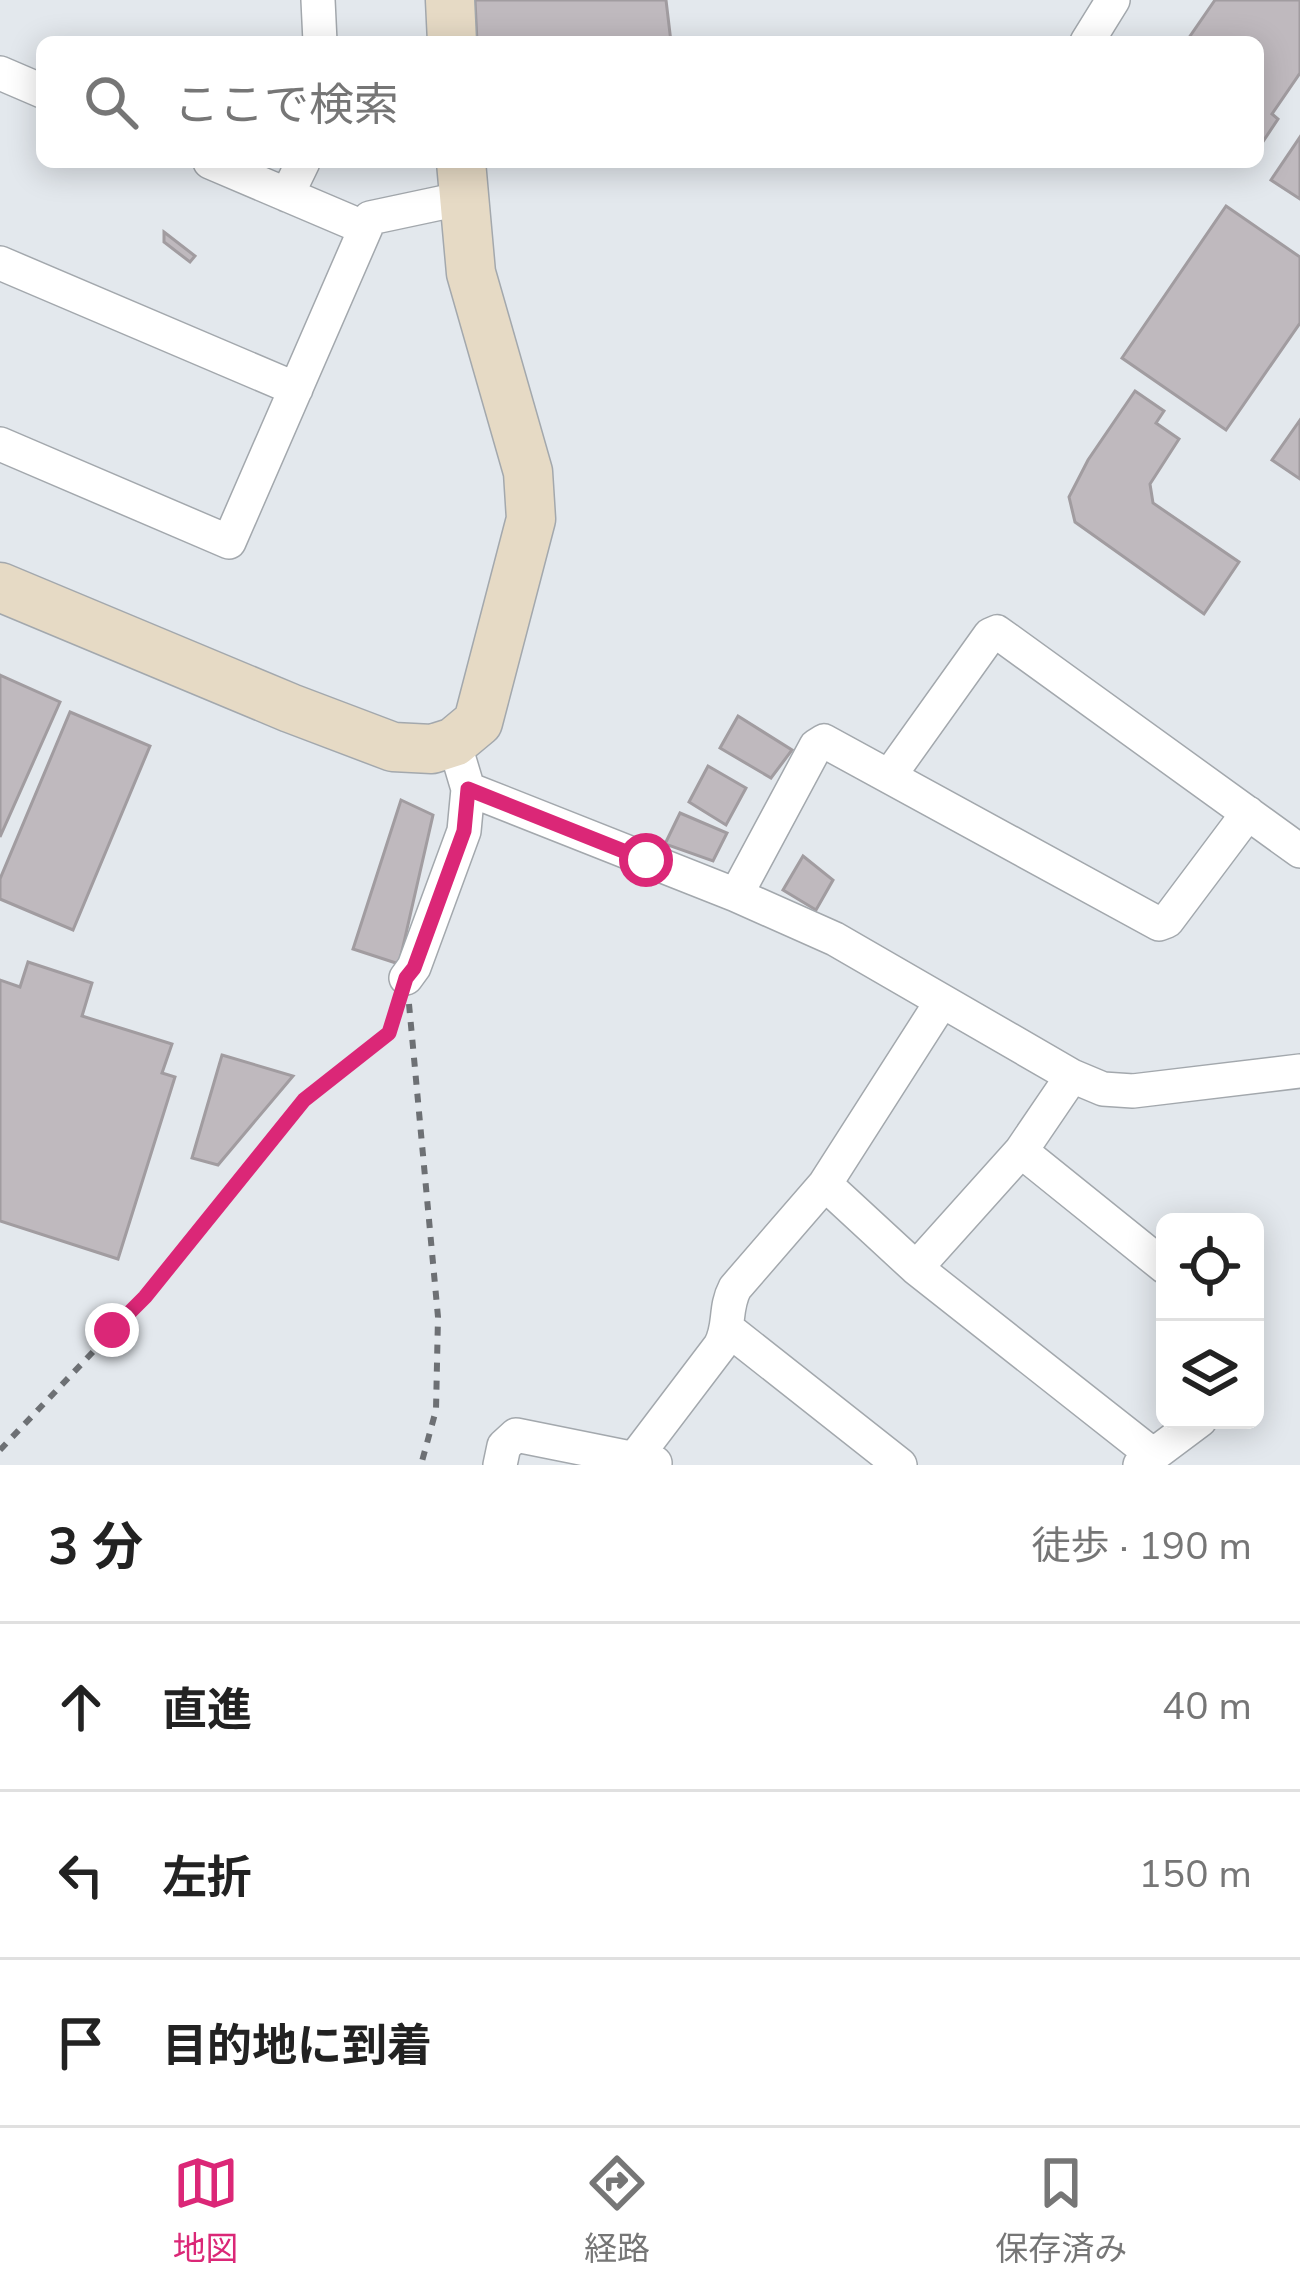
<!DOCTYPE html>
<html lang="ja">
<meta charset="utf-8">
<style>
:root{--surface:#fff;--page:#f2f2f2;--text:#222;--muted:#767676;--line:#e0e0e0;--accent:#db2777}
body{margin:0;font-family:"Nunito Sans","Noto Sans JP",sans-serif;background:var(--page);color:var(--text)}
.controls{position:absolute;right:36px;bottom:36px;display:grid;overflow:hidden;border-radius:18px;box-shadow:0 6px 30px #0003}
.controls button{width:108px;height:108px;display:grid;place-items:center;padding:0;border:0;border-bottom:3px solid var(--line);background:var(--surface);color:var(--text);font:60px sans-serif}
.stop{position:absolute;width:36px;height:36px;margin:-27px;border:9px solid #db2777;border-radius:50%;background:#fff}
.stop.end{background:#db2777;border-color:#fff;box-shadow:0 3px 12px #0008}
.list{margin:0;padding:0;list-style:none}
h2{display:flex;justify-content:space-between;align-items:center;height:156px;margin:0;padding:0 48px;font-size:51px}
h2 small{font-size:39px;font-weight:400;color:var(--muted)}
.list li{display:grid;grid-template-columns:78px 1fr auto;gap:36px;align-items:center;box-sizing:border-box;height:168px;padding:0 48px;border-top:3px solid var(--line)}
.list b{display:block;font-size:45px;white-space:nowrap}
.list em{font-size:39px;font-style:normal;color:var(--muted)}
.icon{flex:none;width:66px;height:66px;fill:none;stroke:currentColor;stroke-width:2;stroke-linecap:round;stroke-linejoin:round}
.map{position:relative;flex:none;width:1300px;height:1465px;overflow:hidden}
.search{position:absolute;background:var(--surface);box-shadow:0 6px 30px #0003;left:36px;right:36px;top:36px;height:132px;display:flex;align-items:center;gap:30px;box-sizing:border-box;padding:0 42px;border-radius:18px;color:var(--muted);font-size:45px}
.sheet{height:660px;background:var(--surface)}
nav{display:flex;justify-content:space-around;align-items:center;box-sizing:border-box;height:168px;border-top:3px solid var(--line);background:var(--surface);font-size:33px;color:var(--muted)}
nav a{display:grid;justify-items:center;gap:6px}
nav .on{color:var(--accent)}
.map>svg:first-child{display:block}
.building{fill:#bfb9be;stroke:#a19ca0;stroke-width:3}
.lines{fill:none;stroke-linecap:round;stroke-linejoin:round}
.street-casing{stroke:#a3a8ad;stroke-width:36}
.secondary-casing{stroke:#a3a8ad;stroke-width:51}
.path{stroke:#6d7074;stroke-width:6;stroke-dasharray:9 9;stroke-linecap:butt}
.street{stroke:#fff;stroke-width:33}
.secondary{stroke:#e6dac5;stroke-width:48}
.route{stroke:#db2777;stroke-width:15}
</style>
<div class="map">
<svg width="1300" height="1465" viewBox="0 0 1300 1465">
<rect width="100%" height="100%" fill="#e3e8ed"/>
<path class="building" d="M475,0h191l5,42h-194z
M1215,0h85v73l-28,41 6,5 -20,30v-107h-72z
M1300,137v62l-29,-19z
M1226,206l74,51v66l-74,107 -104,-72z
M164,232l31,24 -5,6 -26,-20z
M1135,391l29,20 -8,12 23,16 -29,45 3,19 86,59 -35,52 -129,-92 -6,-25 19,-37z
M1300,420v59l-28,-19z
M0,675l60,27 -60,135z
M70,712l80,34 -77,184 -73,-31v-20z
M738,716l54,34 -21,28 -51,-30z
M708,766l38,22 -20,37 -37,-23z
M401,800l32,15 -34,149 -46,-15z
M680,813l47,20 -14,28 -48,-17z
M803,856l30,24 -17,30 -33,-20z
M28,962l64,21 -10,33 90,28 -10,29 13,4 -57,182 -118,-38v-241l20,7z
M222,1055l71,21 -75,89 -26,-7z"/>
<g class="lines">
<g class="street-casing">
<path id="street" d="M318,0l2,42
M1087,42l26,-42
M0,73l42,18
M210,162l155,66
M287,195l16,-33
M0,263l296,126
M0,444l229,98 141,-324 94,-20
M890,775l100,-140 7,-3 303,219
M468,789l268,106 99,44 237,137 31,13 30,2 167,-20
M736,895l80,-149 8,-5 335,183 8,-3 81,-108
M406,978l8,-11 50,-136 4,-42 -14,-47
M1072,1076l-51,75 144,116
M825,1184l91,84 237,187
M916,1268l105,-117
M729,1330l171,135
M635,1458l85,-112c11,-20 4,-37 15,-58l90,-104 117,-183
M500,1465l4,-19 12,-11 139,28
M1140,1465l60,-45"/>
</g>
<g class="secondary-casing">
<path id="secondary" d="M450,0l2,42
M0,587l290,121 103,39 39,2 22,-7 24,-20 53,-203 -3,-47 -57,-199 -10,-111"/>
</g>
<path class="path" d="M409,1004l29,313 -2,93 -15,55
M0,1450l145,-153 160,-197 84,-67 9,-29"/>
<use href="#street" class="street"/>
<use href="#secondary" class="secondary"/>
</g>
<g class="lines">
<path class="route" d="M112,1330l33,-33 159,-197 85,-67 17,-55 8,-10 50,-137 4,-42 178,71"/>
</g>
</svg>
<div class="controls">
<button><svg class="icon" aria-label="locate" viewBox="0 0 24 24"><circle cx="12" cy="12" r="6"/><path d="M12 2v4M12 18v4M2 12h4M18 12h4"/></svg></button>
<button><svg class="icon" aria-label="layers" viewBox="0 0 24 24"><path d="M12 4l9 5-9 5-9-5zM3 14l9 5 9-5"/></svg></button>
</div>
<div class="stop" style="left:646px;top:860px"></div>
<div class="stop end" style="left:112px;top:1330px"></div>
<div class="search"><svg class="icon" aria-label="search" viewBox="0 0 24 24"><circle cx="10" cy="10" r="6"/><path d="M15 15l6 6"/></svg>ここで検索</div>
</div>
<section class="sheet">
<h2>3 分<small>徒歩 · 190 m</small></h2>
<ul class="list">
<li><svg class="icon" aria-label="ahead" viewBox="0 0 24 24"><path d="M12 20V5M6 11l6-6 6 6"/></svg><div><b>直進</b></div><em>40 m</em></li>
<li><svg class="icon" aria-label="left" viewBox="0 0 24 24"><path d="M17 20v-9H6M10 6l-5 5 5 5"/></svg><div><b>左折</b></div><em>150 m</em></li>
<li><svg class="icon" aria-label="arrive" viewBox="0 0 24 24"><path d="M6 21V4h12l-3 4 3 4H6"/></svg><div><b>目的地に到着</b></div></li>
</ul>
</section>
<nav>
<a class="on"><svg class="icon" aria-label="map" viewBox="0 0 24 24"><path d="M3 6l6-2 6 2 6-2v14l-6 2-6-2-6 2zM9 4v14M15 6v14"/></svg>地図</a>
<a><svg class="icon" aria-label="directions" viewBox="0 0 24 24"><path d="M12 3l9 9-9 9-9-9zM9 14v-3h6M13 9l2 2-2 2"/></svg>経路</a>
<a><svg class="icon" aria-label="saved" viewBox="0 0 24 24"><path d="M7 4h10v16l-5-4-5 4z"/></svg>保存済み</a>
</nav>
